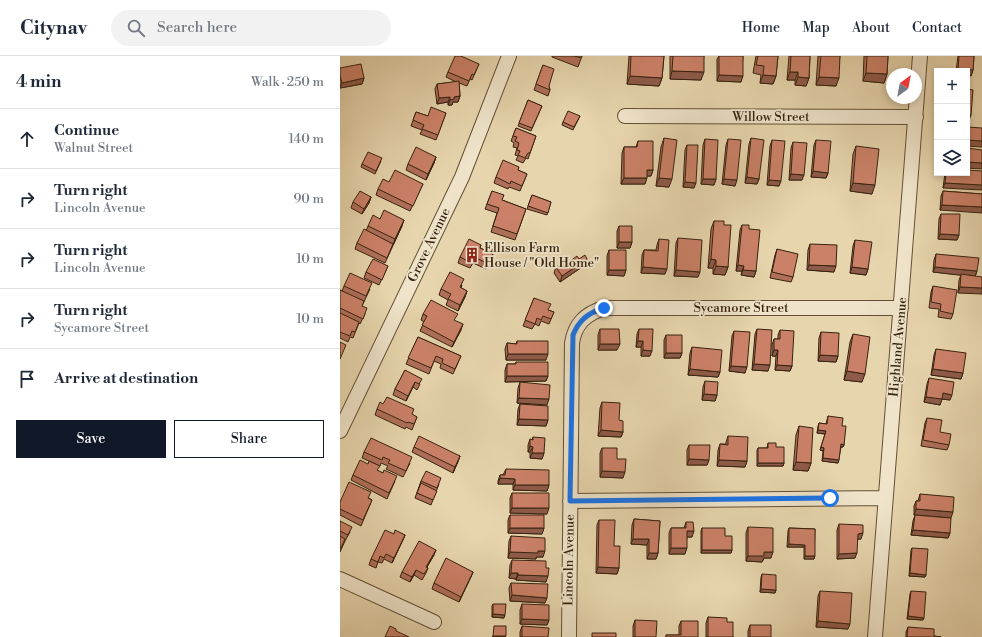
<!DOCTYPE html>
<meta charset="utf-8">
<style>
:root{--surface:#fff;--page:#f2f2f3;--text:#1f2937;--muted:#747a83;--line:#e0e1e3;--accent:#111827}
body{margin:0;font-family:"Libre Bodoni",serif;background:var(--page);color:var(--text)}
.controls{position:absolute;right:12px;top:12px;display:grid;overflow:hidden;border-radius:0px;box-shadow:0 2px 6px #0003}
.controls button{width:36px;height:36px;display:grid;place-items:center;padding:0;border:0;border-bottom:1px solid var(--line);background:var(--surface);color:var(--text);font:20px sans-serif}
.compass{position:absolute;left:546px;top:12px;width:36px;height:36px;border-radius:50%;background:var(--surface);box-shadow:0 2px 6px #0003;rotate:32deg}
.stop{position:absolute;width:12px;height:12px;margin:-9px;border:3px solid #1a73e8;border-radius:50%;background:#fff}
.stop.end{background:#1a73e8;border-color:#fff;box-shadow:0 1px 4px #0008}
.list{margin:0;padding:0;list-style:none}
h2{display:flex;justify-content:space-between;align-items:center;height:52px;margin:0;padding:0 16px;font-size:17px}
h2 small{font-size:13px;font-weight:400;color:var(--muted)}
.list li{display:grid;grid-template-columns:26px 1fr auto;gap:12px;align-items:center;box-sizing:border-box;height:60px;padding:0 16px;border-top:1px solid var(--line)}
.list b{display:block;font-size:15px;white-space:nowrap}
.list p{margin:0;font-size:13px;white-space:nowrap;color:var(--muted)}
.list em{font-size:13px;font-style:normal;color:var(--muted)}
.actions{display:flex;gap:8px;padding:12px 16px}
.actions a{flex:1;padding:9px 0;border:1px solid var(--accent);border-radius:0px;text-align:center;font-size:14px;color:var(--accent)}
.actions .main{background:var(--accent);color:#fff}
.icon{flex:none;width:22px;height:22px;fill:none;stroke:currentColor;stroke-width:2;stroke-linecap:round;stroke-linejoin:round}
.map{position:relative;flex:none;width:642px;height:581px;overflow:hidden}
header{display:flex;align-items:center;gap:24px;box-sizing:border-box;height:56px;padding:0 20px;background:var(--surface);border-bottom:1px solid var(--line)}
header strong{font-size:19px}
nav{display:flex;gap:22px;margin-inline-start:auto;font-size:14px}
.search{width:280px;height:36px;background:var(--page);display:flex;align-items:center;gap:10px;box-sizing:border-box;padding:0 14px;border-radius:22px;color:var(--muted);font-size:15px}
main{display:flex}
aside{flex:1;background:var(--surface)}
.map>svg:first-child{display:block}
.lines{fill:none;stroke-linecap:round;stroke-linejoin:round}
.minor-casing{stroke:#635036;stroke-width:16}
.minor{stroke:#efe4ca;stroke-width:14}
.wall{fill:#af6f59;stroke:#37230f}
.shaded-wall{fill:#8e5a49;stroke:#37230f}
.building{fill:#cb8168;stroke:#37230f}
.route{stroke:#1a73e8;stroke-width:5}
.labels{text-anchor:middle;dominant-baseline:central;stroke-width:3.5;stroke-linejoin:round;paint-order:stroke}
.street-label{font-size:13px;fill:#37230f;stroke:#efe4ca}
.poi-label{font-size:13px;fill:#37230f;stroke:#efe4ca;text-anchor:start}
</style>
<header>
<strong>Citynav</strong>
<div class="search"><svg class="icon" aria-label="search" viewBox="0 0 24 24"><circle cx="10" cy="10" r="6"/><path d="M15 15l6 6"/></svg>Search here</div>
<nav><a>Home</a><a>Map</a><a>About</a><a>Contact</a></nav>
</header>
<main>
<aside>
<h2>4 min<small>Walk · 250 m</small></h2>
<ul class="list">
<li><svg class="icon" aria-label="ahead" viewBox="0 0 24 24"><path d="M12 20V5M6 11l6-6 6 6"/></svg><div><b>Continue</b><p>Walnut Street</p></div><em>140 m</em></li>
<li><svg class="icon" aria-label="right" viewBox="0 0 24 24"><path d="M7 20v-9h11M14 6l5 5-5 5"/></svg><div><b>Turn right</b><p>Lincoln Avenue</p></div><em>90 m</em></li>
<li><svg class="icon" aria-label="right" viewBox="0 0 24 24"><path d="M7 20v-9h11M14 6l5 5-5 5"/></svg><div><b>Turn right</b><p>Lincoln Avenue</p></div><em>10 m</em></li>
<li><svg class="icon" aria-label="right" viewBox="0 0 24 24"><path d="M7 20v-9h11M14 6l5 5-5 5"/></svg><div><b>Turn right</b><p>Sycamore Street</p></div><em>10 m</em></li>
<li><svg class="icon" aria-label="arrive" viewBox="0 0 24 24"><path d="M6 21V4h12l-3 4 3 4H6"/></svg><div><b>Arrive at destination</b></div></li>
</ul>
<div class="actions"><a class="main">Save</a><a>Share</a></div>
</aside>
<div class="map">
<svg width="642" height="581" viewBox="0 0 642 581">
<rect width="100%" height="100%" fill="#e7d5ad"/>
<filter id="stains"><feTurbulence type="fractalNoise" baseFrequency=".005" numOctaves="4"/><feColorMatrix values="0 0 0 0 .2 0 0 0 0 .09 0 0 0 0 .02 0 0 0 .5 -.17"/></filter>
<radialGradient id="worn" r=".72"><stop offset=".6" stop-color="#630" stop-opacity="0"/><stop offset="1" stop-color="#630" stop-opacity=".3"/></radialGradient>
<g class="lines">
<g class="minor-casing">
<path id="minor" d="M285,60l291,1
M0,375l122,-254 47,-121
M230,445l315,-3
M0,523l94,43
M229,581l3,-294c3,-19 13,-29 32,-35h297
M535,581l45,-581"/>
</g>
<use href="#minor" class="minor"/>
</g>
<path class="wall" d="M212,0h30l-4,11 -26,-10z
M289,0h35l-2,22 -3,8 -32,-2z
M330,0h34l-3,24 -31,-1z
M379,0h24l-2,26 -24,-1v-22z
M416,0h22l-2,20 -3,8 -13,-1 1,-8 -8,-2z
M449,0h21l-1,22 -3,8 -11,-1v-5h-8z
M478,0h22l-4,30 -20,-1z
M524,0h24l-1,18 -3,9 -21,-2z
M618,0h16l-1,14 -2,6 -4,-5h-11z
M139,8l-7,16 -2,-1 -3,7 -8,-3 1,13 -2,6h-5l-1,3h-4v-3l-11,2 -2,-15 2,-5 19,-2 -10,-5 2,-5z
M203,9l7,25 -2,6 -14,-6z
M0,12l24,10 -2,6 -22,4z
M188,44l14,6 -11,25 -13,-5z
M76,56l12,4 18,-3 -10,27 -16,-6 2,-4 -11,-4z
M240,60l-7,14 -11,-5 1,-3z
M176,72l20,8 -8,23 -2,-1 -3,5 -7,-3 2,-4 -3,-1 2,-7 -4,-1 1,-4 -3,-2z
M324,82l5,49 -13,-1 5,-39z
M411,82l8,41 -2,5 -12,-1 4,-39z
M365,83l11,40 -2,6 -13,-1 2,-39z
M388,83l7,47 -13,-2 4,-39z
M432,84l7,46 -12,-1 3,-39z
M476,84l12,33 -2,5 -15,-1 3,-32z
M298,85l15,29 -2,6h-4l-2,8h-24l1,-31 2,-6h12z
M453,86l9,38h-13l2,-32z
M347,89l7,43 -11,-1 2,-37z
M516,90l16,48 -22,-3 3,-37z
M96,101l-2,6 -8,17 -20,-10 2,-6z
M41,105l-6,13 -14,-7 1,-3z
M178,114l9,4 -7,17 -11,-4 -1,2 -14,-6 2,-6z
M605,117h22l-24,15z
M49,126l34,2 -13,27 -34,-16 2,-6z
M152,135l10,9 24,9 -11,31 -24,-8 6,-19 -12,-4z
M603,135l39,3 -42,16 1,-14z
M192,139l19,7 -4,13 -20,-6z
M31,141l-2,6 -7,11 -11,-6 2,-6z
M601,158l18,21 -2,5 -19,-1 1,-20z
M40,163l22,7 -17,37 -30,-14 2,-6 9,-12 2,-5z
M374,165l10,4 4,42 -3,8 -12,-1v-6h-5l3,-39z
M402,169l7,4 7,42 -2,6 -13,-2 1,-4h-6l4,-41z
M279,170l13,16 -2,6h-13v-17z
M338,182l20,39 -24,-1 2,-33z
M319,183l6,35 -24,-1 1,-18 2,-5h12l1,-5z
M515,184l13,29 -2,6 -16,-2 3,-27z
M470,188l24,28 -27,-2 1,-20z
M141,189l-1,3 13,6 -7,15 -13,-6 -3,5 -12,-5 2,-6z
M437,193l16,28 -2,5 -21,-4 5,-23z
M269,194l17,20 -2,6 -17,-1v-19z
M596,198l41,17 -2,5 -17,17 1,-13 2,-5 -28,-3 1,-12z
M239,203l6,6 -25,17 -6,-9 2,-6z
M48,210l-9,19 -15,-7 2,-6z
M122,229l-1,3 6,3 -2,6 -7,14 -12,-6 2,-5 -9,-5 2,-6z
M4,230l26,3 -8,17 3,8 -5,10 -1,-1 -6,15 -3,-1 -2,5 -8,-4v-48l2,1z
M593,230l20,28 -2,5 -13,-2 1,-8 -10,-1 2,-16z
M194,242l14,12 6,2 -5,12 -8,-3 -2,5 -4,-2 -3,5 -9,-3z
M83,258l38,16 -9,17 -32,-16 4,-9 -3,-2z
M260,273l17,21h-19v-15z
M299,273l11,27h-9v-9h-5l1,-13z
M417,273l11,42 -16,-1 3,-36z
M440,274l12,36 -2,5 -15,-1 1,-14h-4v-11l2,-6h4v-4z
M394,275l11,42 -16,-2 3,-35z
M481,276l17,24 -2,6 -18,-1 1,-23z
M513,278l9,48 -18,-2 6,-38z
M326,279l16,18 -2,5h-16v-18z
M78,281l43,19 -8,18 -13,-6 1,-4 -7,-3 -5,13 -23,-10z
M177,285l29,19h-40l-1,-11 2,-6 9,1z
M352,291l28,25 -2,5 -30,-2 2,-22z
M596,293l27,24 -2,6 -30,-4 3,-20z
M176,306l32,14 -2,5 -41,1v-12l2,-6h8z
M65,314l15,14 -3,6 -4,-3 -7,14 -13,-6 2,-6z
M589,322l21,22 -8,-1 -2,6 -16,-3 3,-18z
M365,325l12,14 -2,6 -13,-1 1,-13z
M180,326l27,23 -30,-2 1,-15z
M262,346l17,18 4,12 -2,5 -23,-1 2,-28z
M43,348l34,13 -5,13 -6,-3 -1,2 -30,-14 2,-6z
M180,348l28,16 -2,6 -29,-1 1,-16z
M488,360l14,10 2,19 -1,2h-2l-3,16 -16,-2 1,-10 -3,-1 5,-16 -8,-1 1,-7 1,-3 7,1z
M587,362l13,14 9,13 -2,5 -26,-4 4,-23z
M459,370l12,37 -3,8 -15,-1 3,-35z
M388,380l19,25 -2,6 -28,-1 1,-16 2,-6h6v-2z
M193,381l11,16 -2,6 -12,-1v-6h-2v-7l2,-6 2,1z
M428,387l8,4 8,16 -1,3h-26v-16l1,-2h9z
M349,389l20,15 -2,5h-20v-15z
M74,391l46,9 -7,17 -41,-21z
M262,392l15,11 6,19 -23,-1v-24z
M24,396l46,11 -7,14 -17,-8 2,-3 -7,-3 -1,3 -18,-8z
M166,413l43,16 -2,6 -34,-1v-6h-15v-3l2,-6h3z
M38,415l5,2 12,8 -8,18 -36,-19 2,-5z
M81,425l18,3 -8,21 -16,-7z
M172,437l35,21 -37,-1v-15z
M580,438l31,24 -37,-3v-9l2,-5h2z
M29,442l3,2 -11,26 -21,-11v-13z
M170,459l34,13 -2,6 -34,-1v-13z
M575,459l35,18 -2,5 -37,-3 2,-14z
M294,463l26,2 -2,32 -2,6h-9v-14l-16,-1 1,-19z
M259,464l15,26 5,22 -2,6 -21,-1 1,-48z
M0,465l10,11 -5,9 -5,11z
M346,466l6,15h-5l-2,17h-16v-21l2,-5h13z
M499,468l22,15h-4l-2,19 -18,1v-29z
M408,471l23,31h-7l-2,4 -16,-1v-28z
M362,472l23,8 7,14 -1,3h-30v-22z
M449,472l26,1 -1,30h-10v-12h-17l1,-16z
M54,478l11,1 -13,28 -8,-4 -2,4 -4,-1 -2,6 -7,-3 2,-6z
M171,480l32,21h-7v2l-28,-1 1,-17z
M572,492l14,27 -1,2 -16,-1 2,-26z
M94,499l-7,12 1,1 -2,5 -4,7 -8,-5 -4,7 -10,-5 2,-5z
M172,504l34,8v14l-30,-2v-1l-7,-1 1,-13z
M133,516l-14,30 -27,-13 2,-6z
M422,518l14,16 -1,3 -15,-1 1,-15z
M171,527l34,20 -35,-2 -1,-13z
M480,535l28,38 -32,-2 2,-31z
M571,535l12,29 -16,-1 3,-25z
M153,548l11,14 -12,-1v-11z
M182,548l27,16 -2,5 -27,-1v-14z
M368,561l19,5 6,15h-27v-14z
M295,564l21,17h-23v-11z
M341,565l17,16h-32v-2h13v-9z
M410,569l21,12h-23v-6z
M182,570l26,11h-28v-5z
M568,571l26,9 7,1h-35v-5z"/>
<path class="shaded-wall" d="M618,13l15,1 -2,6 -4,-1v-4h-10z
M332,15l32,1 -3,8 -31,-1z
M450,16h8l-3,8h-8z
M526,17l21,1 -3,9 -21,-2z
M379,19l24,1 -2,6 -24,-1z
M423,19l13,1 -3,8 -13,-1z
M290,20l32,2 -3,8 -32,-2z
M458,21l11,1 -3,8 -11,-1z
M479,21l20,1 -3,8 -20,-1z
M24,22l-2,6 -22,4 2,-5z
M120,40l-2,6h-5l-1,3h-4l2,-5 4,-3z
M110,41l-2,5 -11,2 2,-6z
M627,58l4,1 -2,5h-2z
M627,84l15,1v6l-15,-1z
M96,101l-2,6 -8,17 2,-6z
M627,106l15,1v6l-15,-1z
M307,114h6l-2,6h-6z
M473,115l15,2 -2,5 -15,-1z
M451,118l13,1 -2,5h-13z
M407,121l12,2 -2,5 -12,-1z
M284,122h23l-2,6h-24z
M319,122l13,1 -3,8 -13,-1z
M363,123h13l-2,6 -13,-1z
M384,123l13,1 -2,6 -13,-2z
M429,124l12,1 -2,5 -12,-1z
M345,126l11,1 -2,5 -11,-1z
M513,127l22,2 -3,9 -22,-3z
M605,127l37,2v5l-39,-2z
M31,141l-2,6 -7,11 2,-5z
M602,149l40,2v6l-42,-3z
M64,164l-2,6 -9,19 2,-6z
M600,178l19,1 -2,5 -19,-1z
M279,186h13l-2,6h-13z
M247,203l-2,6 -25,17 2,-6z
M371,203l5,1 -3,8h-5z
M398,209l6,1 -2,5h-6z
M469,209l27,1 -2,6 -27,-2z
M376,210l12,1 -3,8 -12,-1z
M303,211l24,2 -2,5 -24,-1z
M512,211l16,2 -2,6 -16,-2z
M595,211l42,4 -2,6 -42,-5z
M269,214h17l-2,6 -17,-1z
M336,214l24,2 -2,5 -24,-1z
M403,214l13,1 -2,6 -13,-2z
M620,231l22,1v6l-24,-1z
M127,235l-2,6 -7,14 2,-6z
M123,268l-2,6 -9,17 2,-5z
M298,285h5l-2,6h-5z
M260,288h20l-3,6h-19z
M303,294l9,1 -2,5h-9z
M434,294h4l-2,6h-4z
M326,297h16l-2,5h-16z
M168,298h40l-2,6h-40z
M480,299l18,1 -2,6 -18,-1z
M414,308l16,1 -2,6 -16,-1z
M437,309l15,1 -2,5 -15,-1z
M391,310l16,1 -2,6 -16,-2z
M350,313l30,3 -2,5 -30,-2z
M593,313l30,4 -2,6 -30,-4z
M507,315l18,3 -3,8 -18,-2z
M167,320h41l-2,5 -41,1z
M75,326l-2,5 -7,14 2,-5z
M603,337l9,2 -2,5 -8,-1 -2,6 -16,-3 2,-5z
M364,338l13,1 -2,6 -13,-1z
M179,342l30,1 -2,6 -30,-2z
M179,363l29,1 -2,6 -29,-1z
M261,374l22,2 -2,5 -23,-1z
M478,374l8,1 -1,3 -8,-1z
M501,388l3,1 -1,2h-3z
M190,390l3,1 -3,5h-2z
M481,391l3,1 -1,3 -3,-1z
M192,397h12l-2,6 -12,-1z
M120,400l-2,6 -5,11 2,-6z
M483,402l16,2 -1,3 -16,-2z
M349,403l20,1 -2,5h-20z
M379,404l28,1 -2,6 -28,-1z
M456,406l15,1 -3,8 -15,-1z
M418,407h26l-1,3h-26z
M262,415l23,1 -2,6 -23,-1z
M160,422l15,1 -2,5h-15z
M175,429h34l-2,6 -34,-1z
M172,452h37l-2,6 -37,-1z
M576,453l37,3 -2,6 -37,-3z
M170,472h34l-2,6 -34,-1z
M573,474l37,3 -2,5 -37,-3z
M347,475h7l-2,6h-7z
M523,477l-2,6h-6l3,-5z
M65,479l-2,5 -11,23 2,-5z
M293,483h16l-2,6 -16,-1z
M449,488l16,1 -1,2h-17z
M331,492h16l-2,6h-16z
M96,494l-2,5 -10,17 2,-5z
M362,494h30l-1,3h-30z
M205,495l-2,6h-7v2l-28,-1 2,-6z
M424,496h9l-2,6h-7l-2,4 -16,-1 2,-5z
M309,497h9l-2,6h-9z
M517,497l-2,5 -18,1 2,-5z
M465,500h10l-1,3h-10z
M258,511l21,1 -2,6 -21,-1z
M76,514l-2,5 -4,7 2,-5z
M133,516l-2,5 -12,25 2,-5z
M171,517h7l-2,6 -7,-1z
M570,517l16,2 -1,2 -16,-1z
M178,519l30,1 -2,6 -30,-2z
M421,533l15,1 -1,3 -15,-1z
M172,539l35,3 -2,5 -35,-2z
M153,558l12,1 -1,3 -12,-1z
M568,560l16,2 -1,2 -16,-1z
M182,563l27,1 -2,5 -27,-1z
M478,565l32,3 -2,5 -32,-2z
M153,580h13l-1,1h-13z"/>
<path class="building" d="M115,0h6l18,8 -5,11 -2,-1 -3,7 -21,-9z
M235,0h7l-1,2z
M291,0h33l-2,22 -32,-2z
M333,0h31v16l-32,-1z
M379,0h24v20l-24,-1z
M418,0h20l-2,20 -13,-1 1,-9 -8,-1z
M451,0h19l-1,22 -11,-1v-5h-8z
M481,0h19l-1,22 -20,-1z
M527,0h21l-1,18 -21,-1z
M619,0h15l-1,14 -15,-1z
M21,8l3,14 -22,5 -2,-8v-7z
M203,9l11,4 -5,17 1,4 -14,-6z
M119,25l1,15 -6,1v2l-4,1v-3l-11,1 -2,-14z
M627,33l6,1 -2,25 -4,-1z
M188,44l14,6 -10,22 -13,-5z
M91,51l15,6 -8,22 -16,-6 2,-4 -11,-5 3,-8 12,4z
M228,55l12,5 -6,11 -11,-5z
M627,71l15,1v13l-15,-1z
M176,72l20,8 -6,17h-2l-3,5 -7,-3 2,-4 -3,-1 2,-7 -4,-2 2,-4 -4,-1z
M324,82l13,2 -5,39 -13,-1z
M411,82l13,2 -5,39 -12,-2z
M365,83l13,1 -2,39h-13z
M388,83l13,1 -4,40 -13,-1z
M432,84l13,1 -4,40 -12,-1z
M476,84l15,1 -3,32 -15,-2z
M298,85h15v29h-6v8h-23v-31h13z
M453,86l14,1 -3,32 -13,-1z
M347,89h11l-2,38 -11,-1z
M516,90l23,3 -4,36 -22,-2z
M76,91l20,10 -8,17 -20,-10z
M627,92l15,2v13l-15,-1z
M28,96l14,6 -6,13 -14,-7z
M163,104l16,7 -1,3 9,4 -5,12 -11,-5 -1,3 -14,-7z
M55,114l28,14 -10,22 -35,-17 5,-10 6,3z
M627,114l15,1v14l-37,-2 1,-10h21z
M20,135l11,6 -7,12 -11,-7z
M152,135l12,4 -2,5 24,9 -9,25 -24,-8 6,-18 -12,-4z
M603,135l39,3v13l-40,-2z
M192,139l19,7 -3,11 -20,-7z
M44,154l20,10 -9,19 -27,-13 5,-11 7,4z
M601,158h19l-1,21 -19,-1z
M374,165h10v4h7l-3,42 -12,-1v-6l-5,-1z
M402,169h7v4l11,1 -4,41 -13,-1 1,-4 -6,-1z
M279,170h13v16h-13z
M24,173l29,15 -6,14 -30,-15z
M338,182l24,2 -2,32 -24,-2z
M129,183l12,6 -1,3 13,6 -5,10 -13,-7 -3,6 -12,-6z
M319,183l10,1 -2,29 -24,-2 1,-17 14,1z
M515,184l17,2 -4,27 -16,-2z
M470,188l27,1 -1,21 -27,-1z
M437,193l21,5 -5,23 -21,-5z
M269,194h17v20h-17z
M596,198l43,4 -2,13 -42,-4z
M245,199l2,4 -25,17 -6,-9 12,-8 1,3 8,-6 2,3z
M33,203l15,7 -6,14 -16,-8z
M110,216l14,7 -4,8 7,4 -7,14 -12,-6 3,-5 -10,-5z
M10,217l22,10 -6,13 -22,-10z
M621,218l21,3v11l-22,-1z
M593,230l24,4 -4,24 -13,-3 1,-7 -10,-2z
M0,234l24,11 -2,5 5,2 -4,11 -23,-11z
M194,242l17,6 -3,6 6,2 -3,7 -8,-3 -2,4 -4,-2 -2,6 -10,-4z
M91,244l27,14 -4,6 9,4 -9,18 -32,-17 5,-9 -4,-2z
M0,257l19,9 -4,10 -3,-1 -2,5 -10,-4z
M260,273h19l1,15h-20z
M299,273h14l-1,22 -9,-1v-9h-5z
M417,273l15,1 -2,35 -16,-1z
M440,274l14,1 -2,35 -15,-1 1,-15h-4v-11h6z
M394,275l16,1 -3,35 -16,-1z
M481,276l18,1 -1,23 -18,-1z
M513,278l17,3 -5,37 -18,-3z
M326,279h16v18h-16z
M78,281l43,19 -6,13 -13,-6 1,-4 -7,-3 -5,12 -23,-10z
M177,285h31v13h-40l-1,-11 10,1z
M0,286l6,3 -6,14z
M352,291l30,3 -2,22 -30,-3z
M596,293l30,4 -3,20 -30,-4z
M176,306h32v14h-41v-12h9z
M65,314l17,9 -3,5 -4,-2 -7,14 -13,-7z
M589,322l25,4 -2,13 -9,-2 -1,6 -16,-2z
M365,325l13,1 -1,13 -13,-1z
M180,326l30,3 -1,14 -30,-1z
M47,341l27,12 -2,5 5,3 -3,7 -6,-2 -1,1 -30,-14 3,-7 3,2z
M262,346l18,1 -1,17 4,1v11l-22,-2z
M180,348l28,2v14l-29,-1z
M488,360l15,2 -1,8h4l-2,19 -3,-1 -2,16 -16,-2 1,-10 -3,-1 5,-16 -8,-1 1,-7 8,1z
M587,362l15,2 -2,12 11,2 -2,11 -26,-5z
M459,370l14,2 -2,35 -15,-1z
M79,380l41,20 -5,11 -41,-20z
M388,380l20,1 -1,24 -28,-1 1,-16 8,1z
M193,381l12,1 -1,15h-12l1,-6 -3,-1v-7l3,1z
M31,382l41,19 -6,14 -18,-8 2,-3 -7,-3 -1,3 -18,-8z
M428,387h8v4h8v16h-26v-15h10z
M349,389h21l-1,15 -20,-1z
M262,392h15v11h9l-1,13 -23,-1z
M20,404l8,4 1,-3 11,5 -3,4 6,3 1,-3 13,6 -8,17 -36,-18z
M166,413l43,1v15h-34v-6l-15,-1v-3h5z
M86,415l15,7 -4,10 -16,-7z
M9,426l22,10 -3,6 4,2 -9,20 -23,-11v-7z
M81,427l16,8 -4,9 -16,-7z
M172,437h37v15h-37z
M580,438l34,3 -1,15 -37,-3v-8h4z
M170,459h34v13h-34z
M575,459l36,3 -1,15 -37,-3z
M294,463l26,2 -2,32h-9v-14h-16z
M259,464h16l-1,26h6l-1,22 -21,-1z
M0,465l12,6 -4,8 -8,-4z
M346,466h7l1,9h-7v17h-16v-20h15z
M499,468l24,1v8l-5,1 -1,19 -18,1z
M408,471l25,1v24h-9v4h-16z
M362,472h23v8h7v14h-30z
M449,472l26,1v27h-10v-11l-16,-1z
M45,474l9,4 1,-4 10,5 -11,23 -8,-4 -2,4 -4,-2 -2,6 -7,-3z
M0,480l5,3 -4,9h-1z
M171,480l34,2v13h-7v2l-28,-1z
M79,485l17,9 -10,17 2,1 -4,6 -8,-4 -4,7 -10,-5z
M572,492l16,1 -2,26 -16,-2z
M106,502l27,14 -12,25 -27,-14z
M172,504l34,1v7h3l-1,8 -30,-1v-2h-7z
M422,518l14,1v15l-15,-1z
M171,527l37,1 -1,14 -35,-3z
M480,535l32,2 -2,31 -32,-3z
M571,535l15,1 -2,26 -16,-2z
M153,548h13l-1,11 -12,-1z
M182,548l27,1v15l-27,-1z
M368,561l19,1v4h6v15h-25z
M295,564l22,1 -1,16h-21z
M341,565h17v16h-32v-2h15z
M410,569h21v12h-21z
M50,570l6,3v2l13,6h-24z
M154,570h12v10h-13z
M182,570l27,2 -1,9h-26z
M568,571l26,2v7l7,1h-34z
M252,577h24v4h-24z"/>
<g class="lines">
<path class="route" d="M264,252c-16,5 -25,12 -31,27l-3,166 260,-3"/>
</g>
<defs>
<g id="building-bare" transform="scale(1.2)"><path d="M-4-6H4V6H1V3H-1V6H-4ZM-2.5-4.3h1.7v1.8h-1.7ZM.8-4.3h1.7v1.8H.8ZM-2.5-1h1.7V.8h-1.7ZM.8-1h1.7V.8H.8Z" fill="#8f2418" stroke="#efe4ca" stroke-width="2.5" paint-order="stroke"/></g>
</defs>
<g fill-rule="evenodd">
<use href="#building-bare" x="132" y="199"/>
</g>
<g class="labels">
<g class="street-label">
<text x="431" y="61">Willow Street</text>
<text transform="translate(89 189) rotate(-64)">Grove Avenue</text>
<text x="401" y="252">Sycamore Street</text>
<text transform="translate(558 291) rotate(-85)">Highland Avenue</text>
<text transform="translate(229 504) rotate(-89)">Lincoln Avenue</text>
</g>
<g class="poi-label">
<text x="144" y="192">Ellison Farm<tspan x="144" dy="15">House / "Old Home"</tspan></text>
</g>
</g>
<rect width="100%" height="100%" filter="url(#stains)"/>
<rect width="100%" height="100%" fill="url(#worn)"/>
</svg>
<div class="controls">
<button>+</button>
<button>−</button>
<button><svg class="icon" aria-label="layers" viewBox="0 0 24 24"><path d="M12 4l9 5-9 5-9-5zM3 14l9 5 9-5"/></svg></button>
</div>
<svg class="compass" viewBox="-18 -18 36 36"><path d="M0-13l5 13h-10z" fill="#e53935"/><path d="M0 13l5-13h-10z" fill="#747a83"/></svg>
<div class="stop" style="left:490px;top:442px"></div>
<div class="stop end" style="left:264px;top:252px"></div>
</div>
</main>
